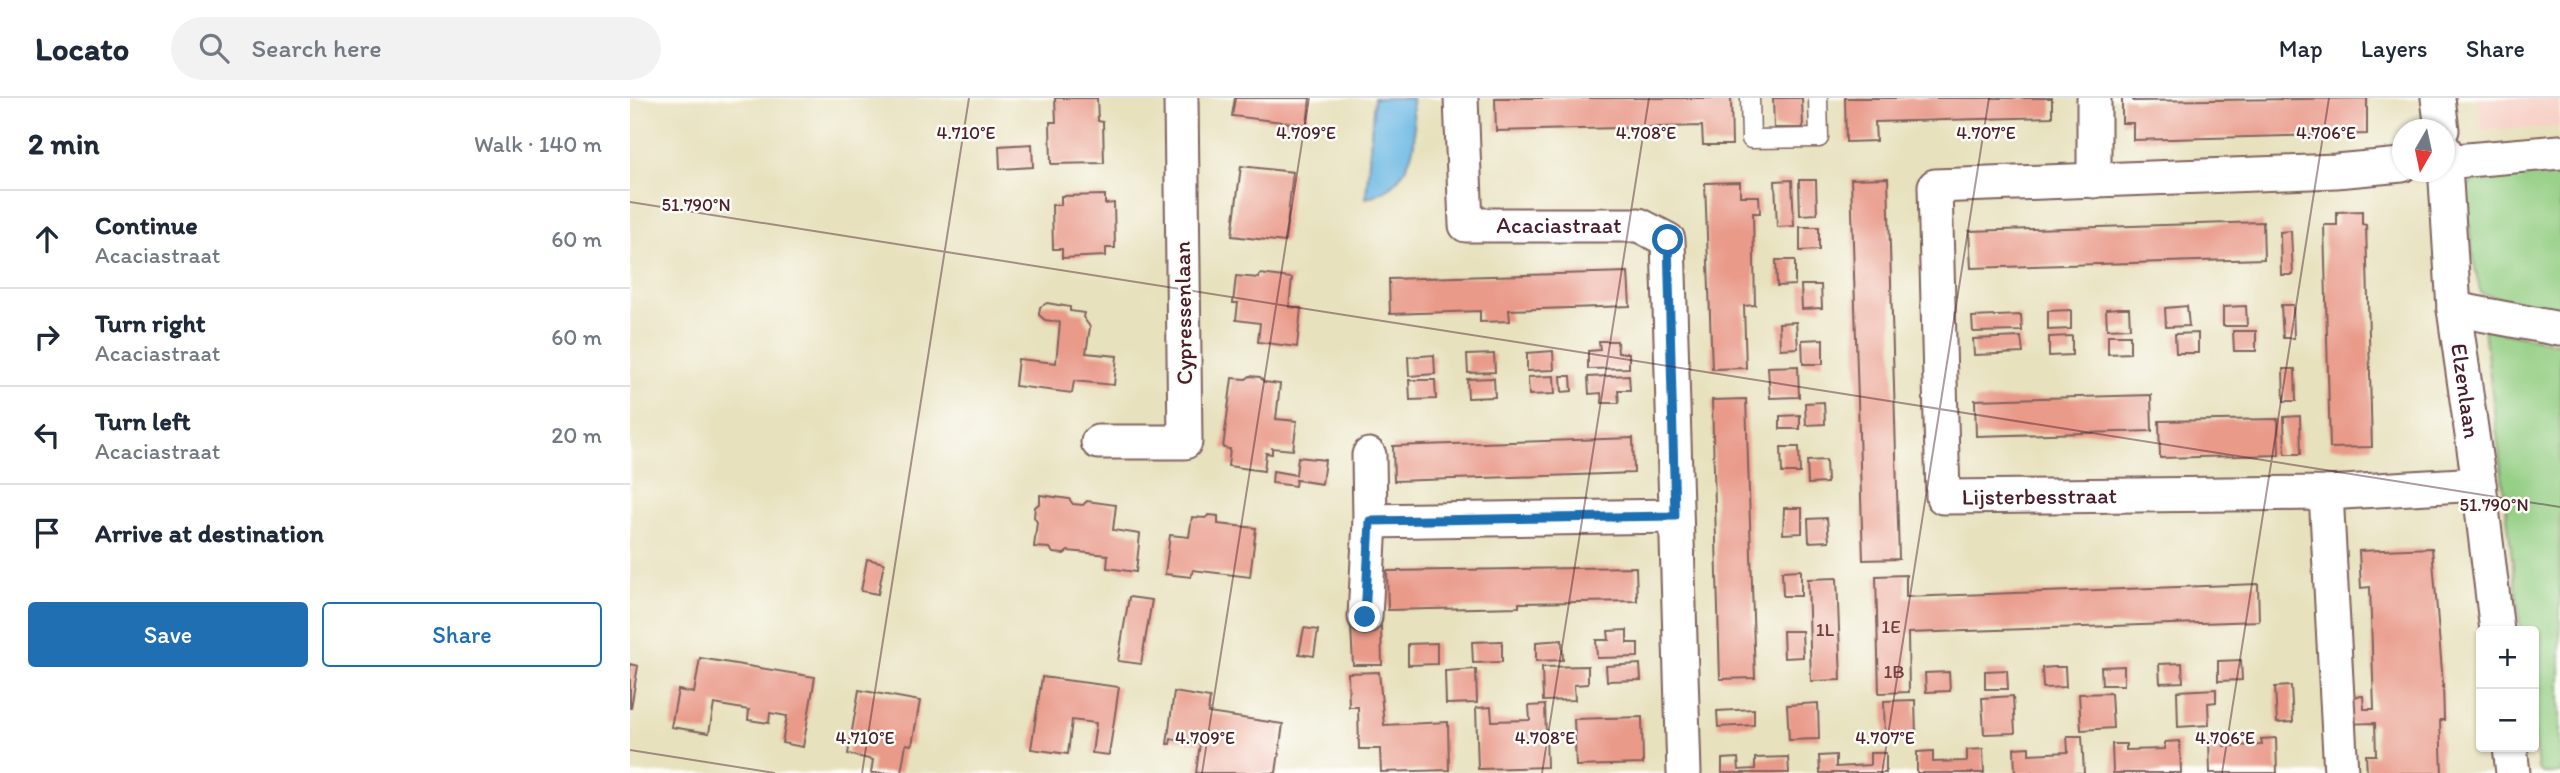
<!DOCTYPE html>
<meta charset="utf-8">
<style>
:root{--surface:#fff;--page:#f2f2f3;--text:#1f2937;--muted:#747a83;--line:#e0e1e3;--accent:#1f6fb2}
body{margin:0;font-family:Itim,sans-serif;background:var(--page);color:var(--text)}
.controls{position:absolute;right:21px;bottom:21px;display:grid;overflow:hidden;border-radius:7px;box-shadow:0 2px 5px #0004}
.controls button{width:63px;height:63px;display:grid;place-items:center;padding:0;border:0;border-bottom:2px solid var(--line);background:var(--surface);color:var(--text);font:35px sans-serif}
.compass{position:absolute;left:1762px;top:21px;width:63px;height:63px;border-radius:50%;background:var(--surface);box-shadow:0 2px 5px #0004;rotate:189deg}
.stop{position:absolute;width:21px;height:21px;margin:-16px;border:5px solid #1f6fb2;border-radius:50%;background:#fff}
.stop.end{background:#1f6fb2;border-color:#fff;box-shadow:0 2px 7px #0008}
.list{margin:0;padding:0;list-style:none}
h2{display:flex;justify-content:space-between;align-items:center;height:91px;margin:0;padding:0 28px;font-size:30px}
h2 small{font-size:23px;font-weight:400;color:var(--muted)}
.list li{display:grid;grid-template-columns:46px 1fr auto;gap:21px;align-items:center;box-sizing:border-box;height:98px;padding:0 28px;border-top:2px solid var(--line)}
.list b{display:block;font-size:26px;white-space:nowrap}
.list p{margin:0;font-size:23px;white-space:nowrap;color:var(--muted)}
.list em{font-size:23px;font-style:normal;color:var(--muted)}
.actions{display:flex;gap:14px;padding:21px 28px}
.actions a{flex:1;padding:16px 0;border:2px solid var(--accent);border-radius:7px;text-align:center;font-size:24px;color:var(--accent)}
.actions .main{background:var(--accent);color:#fff}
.icon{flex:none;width:38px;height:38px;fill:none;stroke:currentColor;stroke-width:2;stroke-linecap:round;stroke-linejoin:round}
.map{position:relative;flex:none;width:1930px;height:675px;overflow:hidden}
header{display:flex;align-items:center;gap:42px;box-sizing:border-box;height:98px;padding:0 35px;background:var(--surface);border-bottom:2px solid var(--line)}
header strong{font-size:33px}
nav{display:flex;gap:38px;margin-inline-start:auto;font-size:24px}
.search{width:490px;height:63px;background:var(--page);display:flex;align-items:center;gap:18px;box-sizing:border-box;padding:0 24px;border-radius:38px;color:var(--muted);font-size:26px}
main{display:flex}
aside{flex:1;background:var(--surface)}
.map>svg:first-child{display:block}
.built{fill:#f7d1c7}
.green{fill:#93cd82;stroke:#6e7656;stroke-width:2}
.water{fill:#6ab8e4;stroke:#5a6c88;stroke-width:2}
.building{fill:#e99a89}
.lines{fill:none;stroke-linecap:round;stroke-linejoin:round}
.service-casing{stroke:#81635e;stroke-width:21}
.minor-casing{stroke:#81635e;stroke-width:37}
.service{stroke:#fff;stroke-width:18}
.minor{stroke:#fff;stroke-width:33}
.route{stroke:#1f6fb2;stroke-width:9}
.ticks{fill:none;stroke:#4a1f2b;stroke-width:2;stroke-opacity:0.45}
.labels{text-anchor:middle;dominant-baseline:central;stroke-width:5;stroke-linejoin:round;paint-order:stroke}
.number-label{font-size:19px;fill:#723e42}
.street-label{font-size:23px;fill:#4a1f2b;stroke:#fdfcf7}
.ticks-label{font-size:18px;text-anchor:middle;fill:#4a1f2b;stroke:#fdfcf7;stroke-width:5;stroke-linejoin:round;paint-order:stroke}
</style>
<header>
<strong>Locato</strong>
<div class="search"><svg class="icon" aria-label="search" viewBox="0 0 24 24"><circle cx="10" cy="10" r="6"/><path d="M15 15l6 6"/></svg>Search here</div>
<nav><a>Map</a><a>Layers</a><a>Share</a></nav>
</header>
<main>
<aside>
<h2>2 min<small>Walk · 140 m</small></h2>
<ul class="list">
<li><svg class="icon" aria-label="ahead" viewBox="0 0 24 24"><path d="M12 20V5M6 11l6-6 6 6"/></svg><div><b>Continue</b><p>Acaciastraat</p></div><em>60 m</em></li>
<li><svg class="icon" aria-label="right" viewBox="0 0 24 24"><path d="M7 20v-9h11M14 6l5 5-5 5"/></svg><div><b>Turn right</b><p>Acaciastraat</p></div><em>60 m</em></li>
<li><svg class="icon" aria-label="left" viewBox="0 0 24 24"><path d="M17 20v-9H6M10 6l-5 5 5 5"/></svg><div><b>Turn left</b><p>Acaciastraat</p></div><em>20 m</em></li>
<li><svg class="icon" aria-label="arrive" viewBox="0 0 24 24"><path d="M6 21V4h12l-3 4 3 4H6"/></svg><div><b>Arrive at destination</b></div></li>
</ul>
<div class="actions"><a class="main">Save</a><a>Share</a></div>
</aside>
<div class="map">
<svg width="1930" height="675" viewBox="0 0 1930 675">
<rect width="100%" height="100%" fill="#fdfcf7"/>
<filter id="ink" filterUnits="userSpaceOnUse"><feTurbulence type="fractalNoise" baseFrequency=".0143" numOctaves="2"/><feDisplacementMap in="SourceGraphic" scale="14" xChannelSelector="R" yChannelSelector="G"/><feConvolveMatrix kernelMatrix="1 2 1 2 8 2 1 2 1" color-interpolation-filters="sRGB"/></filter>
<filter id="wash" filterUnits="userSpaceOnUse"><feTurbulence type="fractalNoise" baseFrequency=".00686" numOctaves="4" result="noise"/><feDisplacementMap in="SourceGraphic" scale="28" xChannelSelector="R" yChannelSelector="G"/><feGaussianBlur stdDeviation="1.57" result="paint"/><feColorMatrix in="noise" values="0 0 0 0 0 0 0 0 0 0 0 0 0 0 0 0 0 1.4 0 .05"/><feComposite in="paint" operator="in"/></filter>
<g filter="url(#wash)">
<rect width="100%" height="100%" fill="#e7e1bd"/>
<path class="built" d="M1848,0h82v29l-78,3z"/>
<path class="green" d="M1930,71v141l-79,-16 -6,-26 -11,-77 10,-11 9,-5z
M1854,230l76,16v429h-17l-5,-4 -4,-37v-101h-13z"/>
<path class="water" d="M744,0h38c0,15 5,36 1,50 -7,27 -21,43 -47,50z"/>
<g id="blocks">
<path class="building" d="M425,0h42l1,23 5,1 1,41 -53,1 -1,-42h6z
M605,0h75l-3,27 -75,-9z
M865,0h236l1,47h-29l-1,-19 -206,5z
M1143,0h29l1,30h-29z
M1215,0h207v19l-177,5 1,19 -30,1z
M1492,0h11v3l234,-3v36l-234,6v-17h-11z
M402,46l1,23 -33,2 -1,-23z
M611,68l52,6 -8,70 -53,-6z
M1258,80l11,381 -36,1 -12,-381z
M1162,82l2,46 -17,1 -2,-46z
M1169,82h17l1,34 -17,1z
M1110,84v14h19l1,17h-7l2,92 -11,1 2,62 -34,1 -7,-186z
M475,97v9l9,-1 1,45h-9v8l-44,2v-9h-9l-1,-44h9v-9z
M1732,113v13l4,1 6,222 -42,1 -6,-223h13v-13z
M1633,124l1,37 -293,9 -2,-37z
M1170,129h19v23l-19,1z
M1661,133l2,44h-12l-1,-43z
M1146,162h19v25l-18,1z
M998,174l2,34 -121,4 1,11 -30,1v-11l-90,3 -1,-35z
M630,176l32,4 -3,29 12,1 -4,39 -39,-5 2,-19 -24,-3 2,-17h-5l3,-27 23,2z
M1171,187h20l1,23 -20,1z
M417,205l23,4v4l14,2 -1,4 7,10 -4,26 31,3 -3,29 -40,-4 -2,12 -57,-7 3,-27 38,4 4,-41 -15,-2 -6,-5 1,-8z
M1651,207h12l1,33h-11z
M1557,208l2,20 -23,1 -1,-19z
M1616,208l1,20h-24v-19z
M1489,210h10l1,20 -23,1 -1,-20z
M1441,212v19l-23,1v-19z
M1391,217l1,16 -49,1 -1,-15z
M1166,224l2,26 -18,1 -1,-26z
M1603,233h23v20h-22z
M1568,235v20h-22l-1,-19z
M1478,237h22v18l-22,1z
M1442,238v19l-23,1v-19z
M1391,239l2,16 -49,2 -1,-16z
M1193,241v25h-20l-1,-24z
M969,243h18l1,12h11v15l-41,1v-18l12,-1z
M923,253l1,19 -27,1v-18z
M864,256l1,18 -27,1 -1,-18z
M804,257l1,19 -26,2 -1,-19z
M1168,268l1,31 -29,1 -2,-31z
M1653,271h12l1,32h-12z
M999,277l1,15h-12l1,13h-17l-1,-10 -12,1 -1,-17z
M620,278l10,1 4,5 16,2 -4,35 21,2 -4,29 -21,-2v6l-6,-1 -2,18 -36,-5 2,-17 -7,-1 9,-70 14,1z
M924,278l1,18 -26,1 -1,-18z
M931,278h10l1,15 -10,1z
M864,280l1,19 -27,1 -1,-19z
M779,282h26l1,19 -26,1z
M1521,297l1,36 -176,5 -1,-36z
M1116,301l9,279 -35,1 -8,-279z
M1194,304l1,22 -19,1 -1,-22z
M1170,317v14h-20v-13z
M1670,318l1,38h-16l-1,-37z
M1648,321l1,36 -119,3 -1,-37z
M1003,340l1,35 -240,8 -1,-35z
M1151,349h18l1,26h-18z
M668,359l27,3 -3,24 -26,-4 -1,6 -23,-3 1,-12 23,4z
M1196,362l1,23 -19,1 -1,-23z
M410,397l29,4 4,5 10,1 4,-4 29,4 -3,25 27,4 -4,38 -29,-4 1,-13 -40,-4 -4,3 -11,-1 -3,-5 -16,-1 3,-25 -3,-5 1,-10 5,-4z
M1154,410h18v25l-19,1z
M579,417l9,1v8l38,4 -6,49 -57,-7 -2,7 -26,-3 5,-39 19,2 3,-20 13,1z
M1197,420l2,23 -20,1 -1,-23z
M1802,450l11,136 1,36h-4l2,53h-75l-1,-18h10l-1,-32 -34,1 -1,-27 23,-1 1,13h10l-4,-122 -9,1 -2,-37z
M237,461l17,4 -6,31 -17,-3z
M1006,469l1,34 -118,2v4l-131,3 -1,-39z
M1171,472v26h-18l-1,-25z
M1276,477v22l352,-13 1,37 -351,12 1,59 -30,1 -3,-117z
M1207,480l4,102 -30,1 -3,-102z
M499,499l23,3 -11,64 -23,-3z
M721,528h30l1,39h-29z
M674,530l14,2 -4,26 -15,-2z
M997,532v13h11v14l-41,1 -1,-18h13l-1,-9z
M1153,533h19l1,26 -19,1z
M932,542l1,20 -27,1v-19z
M872,543v21l-29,1 -1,-21z
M807,545v21l-29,1v-21z
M70,560l115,19 -12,70 -21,-4 5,-27 -17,-3 -1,10 -21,-3 1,-10 -35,-6 -5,29 -38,-6 7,-37 16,3z
M1611,562l1,20 -24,1v-20z
M1552,565l1,19 -23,1 -1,-19z
M0,566l8,2 -7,42h-1z
M1010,566l1,16 -34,1 -1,-15z
M958,568v18l-14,1 1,15 -32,1 -1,-34z
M1494,568v19h-22l-1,-18z
M1425,569h10l1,20 -23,1 -1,-20z
M846,571l1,34 -31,1 -1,-33z
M1377,572l1,19h-23v-18z
M749,574l5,53 64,-3 1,48 -68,2 -1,-23h-21l-1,-42h-9l-1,-34z
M1319,574l1,19 -24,1 -1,-19z
M412,579l77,10 -10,68 -17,-2 4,-30 -24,-3 -4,34 -37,-5z
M1661,588l2,36 -16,1 -2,-36z
M1586,591v13l-8,1 1,22 -31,2 -1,-36z
M229,592l61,11 -8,44 -6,-1 -5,29h-30l2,-13 -25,-6z
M544,594l36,6 -2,15 75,11 -7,49h-80l4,-30 -29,-4 -1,5h-3z
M1481,595l2,35 -32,2 -2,-36z
M1383,598l2,37 -31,1 -2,-36z
M1285,602l1,36 -31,1 -1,-36z
M1188,605l1,36 -30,1 -2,-35z
M915,607l2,62 -69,2 -2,-61 15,-1 1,14 38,-1 -1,-14z
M1124,611v16l-36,2 -1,-16z
M1012,619l1,47 -67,2 -2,-47z
M1437,638h15l2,37h-69l-1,-25 15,-1v7l39,-2z
M1646,640l1,35h-67l-1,-33h15v6l38,-1 -1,-6z
M1550,643l1,32h-68l-1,-29h14v6l39,-1v-7z
M1353,651l1,24h-67v-21l16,-1v11l34,-1v-11z
M1240,655h16v20h-66l-1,-17 17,-1v12l34,-2z
M1158,659l1,16h-67v-14l16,-1 1,12 16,-1v-11z"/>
</g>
</g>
<g filter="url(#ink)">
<use href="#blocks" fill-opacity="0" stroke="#81635e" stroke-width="2"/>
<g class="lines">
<g class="service-casing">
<path id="service" d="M1120,0l1,41 68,-1 -1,-40"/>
</g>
<g class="minor-casing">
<g id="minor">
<path id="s1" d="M831,0l5,127h173l29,15 16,533"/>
<path d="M1464,0v83"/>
<path d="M1808,0l4,32"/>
<path id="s2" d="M1814,51l10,160 25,175 18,147"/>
<path d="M1814,64l116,-10"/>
<path id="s3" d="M1772,67l-66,6 -401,15 8,311 383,-4 153,-9"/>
<path d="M1824,211l106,20"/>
<path d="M468,344h87l-4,-344"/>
<path d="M1696,395l15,280"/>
<path d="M740,423l305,-5"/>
<path d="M735,519l5,-96 -1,-66"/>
<path d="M1880,649l3,26"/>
</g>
</g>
<use href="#service" class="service"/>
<use href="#minor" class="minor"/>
</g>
</g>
<g class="lines" filter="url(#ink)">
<path class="route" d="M735,519l5,-96 305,-5 -7,-276"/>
</g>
<path class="ticks" d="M0,104l1930,305M0,652l145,23M232,675l107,-675M572,675l107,-675M912,675l107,-675M1252,675l107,-675M1592,675l107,-675"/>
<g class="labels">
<g class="number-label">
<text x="1261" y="528">1E</text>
<text x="1195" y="531">1L</text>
<text x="1264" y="573">1B</text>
</g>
<g class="street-label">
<text stroke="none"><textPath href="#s1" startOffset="220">Acaciastraat</textPath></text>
<text transform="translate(553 215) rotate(-91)">Cypressenlaan</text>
<text stroke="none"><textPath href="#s2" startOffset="243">Elzenlaan</textPath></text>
<text stroke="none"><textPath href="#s3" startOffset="875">Lijsterbesstraat</textPath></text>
</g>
</g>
<g class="ticks-label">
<text x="336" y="41">4.710°E</text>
<text x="676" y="41">4.709°E</text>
<text x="1016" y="41">4.708°E</text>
<text x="1356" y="41">4.707°E</text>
<text x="1696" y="41">4.706°E</text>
<text x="66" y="113">51.790°N</text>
<text x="1864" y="413">51.790°N</text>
<text x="235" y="646">4.710°E</text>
<text x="575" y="646">4.709°E</text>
<text x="915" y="646">4.708°E</text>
<text x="1255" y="646">4.707°E</text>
<text x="1595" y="646">4.706°E</text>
</g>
</svg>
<div class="controls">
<button>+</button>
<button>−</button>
</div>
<svg class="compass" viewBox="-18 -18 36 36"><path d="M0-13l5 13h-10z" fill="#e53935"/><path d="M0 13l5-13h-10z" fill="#747a83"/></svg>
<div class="stop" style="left:1038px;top:142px"></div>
<div class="stop end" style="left:735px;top:519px"></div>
</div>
</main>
